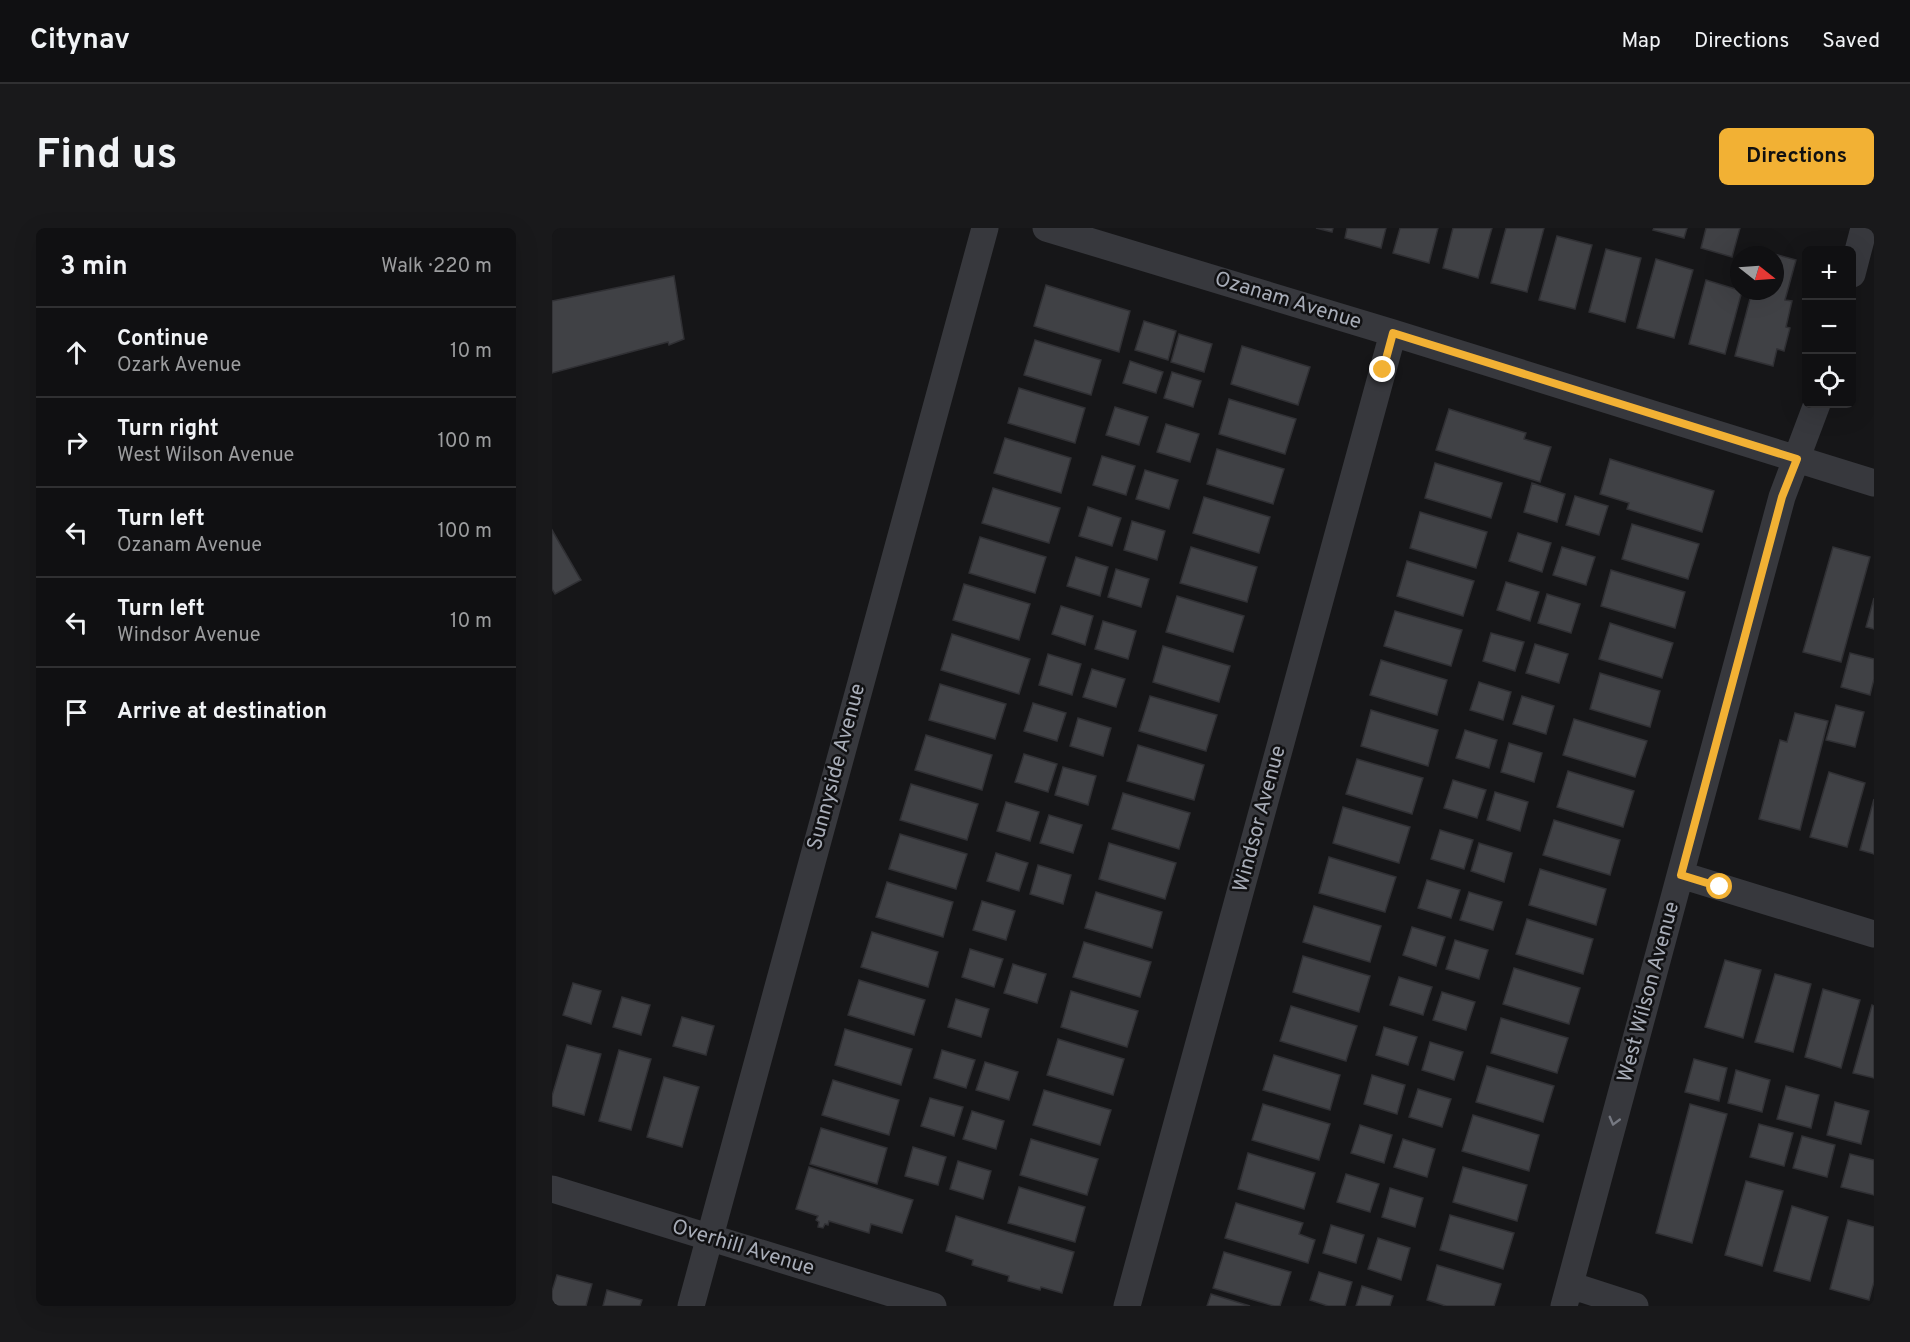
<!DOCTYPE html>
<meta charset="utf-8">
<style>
:root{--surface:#101012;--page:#19191b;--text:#f1f3f6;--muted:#9c9d9f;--line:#303032;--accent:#f2b134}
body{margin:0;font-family:Overpass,sans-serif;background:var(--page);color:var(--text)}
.controls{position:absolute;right:18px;top:18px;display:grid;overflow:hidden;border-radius:9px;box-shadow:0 6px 24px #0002}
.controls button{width:54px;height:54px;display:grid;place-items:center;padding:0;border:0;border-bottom:2px solid var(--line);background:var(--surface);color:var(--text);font:30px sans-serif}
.compass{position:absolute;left:1178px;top:18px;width:54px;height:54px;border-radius:50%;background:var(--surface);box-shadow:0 6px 24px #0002;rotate:107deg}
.stop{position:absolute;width:18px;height:18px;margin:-14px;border:4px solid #f2b134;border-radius:50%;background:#fff}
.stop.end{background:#f2b134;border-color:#fff;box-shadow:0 2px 6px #0008}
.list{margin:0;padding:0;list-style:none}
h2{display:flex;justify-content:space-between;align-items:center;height:78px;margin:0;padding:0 24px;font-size:26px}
h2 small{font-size:20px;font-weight:400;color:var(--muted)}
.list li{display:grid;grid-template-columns:39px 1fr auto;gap:18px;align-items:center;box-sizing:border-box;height:90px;padding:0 24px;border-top:2px solid var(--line)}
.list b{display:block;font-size:22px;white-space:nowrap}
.list p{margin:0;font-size:20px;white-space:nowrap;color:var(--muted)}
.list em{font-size:20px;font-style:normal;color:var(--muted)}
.icon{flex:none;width:33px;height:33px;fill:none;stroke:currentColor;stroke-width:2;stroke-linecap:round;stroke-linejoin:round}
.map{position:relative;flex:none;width:1322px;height:1078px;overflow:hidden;border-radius:9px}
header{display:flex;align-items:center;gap:36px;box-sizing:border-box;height:84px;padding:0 30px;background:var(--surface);border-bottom:2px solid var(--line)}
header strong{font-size:28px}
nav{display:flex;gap:33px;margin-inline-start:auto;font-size:21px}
.intro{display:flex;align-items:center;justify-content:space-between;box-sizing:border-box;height:144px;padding:0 36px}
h1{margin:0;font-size:42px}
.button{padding:15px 27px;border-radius:9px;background:var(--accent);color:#111;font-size:21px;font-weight:700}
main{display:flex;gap:36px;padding:0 36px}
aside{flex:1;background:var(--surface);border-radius:9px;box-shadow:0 6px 24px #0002}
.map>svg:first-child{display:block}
.building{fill:#404145;stroke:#303034;stroke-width:1.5}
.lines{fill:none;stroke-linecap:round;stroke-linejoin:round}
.street{stroke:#37383d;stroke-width:27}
.oneway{stroke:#757881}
.route{stroke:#f2b134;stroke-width:8}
.labels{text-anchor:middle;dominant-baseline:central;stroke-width:5;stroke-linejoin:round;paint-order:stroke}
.street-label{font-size:21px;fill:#a8adb8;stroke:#111113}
</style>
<header>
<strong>Citynav</strong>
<nav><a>Map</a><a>Directions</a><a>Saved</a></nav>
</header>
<div class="intro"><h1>Find us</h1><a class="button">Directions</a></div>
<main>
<aside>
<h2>3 min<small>Walk · 220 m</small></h2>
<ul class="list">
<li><svg class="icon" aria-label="ahead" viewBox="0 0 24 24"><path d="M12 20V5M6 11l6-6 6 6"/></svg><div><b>Continue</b><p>Ozark Avenue</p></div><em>10 m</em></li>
<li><svg class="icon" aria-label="right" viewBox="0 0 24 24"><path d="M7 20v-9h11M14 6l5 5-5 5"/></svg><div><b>Turn right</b><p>West Wilson Avenue</p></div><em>100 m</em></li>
<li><svg class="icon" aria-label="left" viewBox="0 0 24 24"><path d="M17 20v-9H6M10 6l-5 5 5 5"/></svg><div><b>Turn left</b><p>Ozanam Avenue</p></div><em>100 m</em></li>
<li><svg class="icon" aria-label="left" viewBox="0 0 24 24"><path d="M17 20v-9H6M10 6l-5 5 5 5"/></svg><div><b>Turn left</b><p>Windsor Avenue</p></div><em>10 m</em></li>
<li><svg class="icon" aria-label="arrive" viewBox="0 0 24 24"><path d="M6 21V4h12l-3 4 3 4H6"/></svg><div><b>Arrive at destination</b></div></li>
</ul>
</aside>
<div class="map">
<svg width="1322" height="1078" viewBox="0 0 1322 1078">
<rect width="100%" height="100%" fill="#161618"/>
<path class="building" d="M764,0h17l-1,4z
M795,0h39l-5,20 -36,-10z
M848,0h38l-9,35 -36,-10z
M901,0h39l-14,50 -35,-10z
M954,0h38l-17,64 -36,-9z
M1102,0h33l-3,10 -31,-8z
M1154,0h34l-8,29 -31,-9z
M1005,8l35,9 -17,64 -36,-9z
M1054,21l35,9 -16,64 -36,-10z
M1211,23l33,9 -11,40 7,1 -6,26 4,1 -6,23 -7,-2 -4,17 -38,-10 17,-65h23v-36h-13z
M1104,31l37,11 -19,68 -37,-10z
M122,48l10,63 -15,6 -1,-3 -116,31v-72z
M1154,52l36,11 -17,63 -36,-10z
M494,57l84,26 -11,41 -85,-26z
M592,93l32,10 -8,29 -33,-10z
M627,106l33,10 -8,28 -33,-10z
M483,112l66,20 -10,35 -67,-20z
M690,118l68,21 -12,38 -67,-21z
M578,133l33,11 -7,21 -33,-10z
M620,144l29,9 -8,26 -29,-9z
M467,160l66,20 -10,35 -67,-20z
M677,171l67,20 -11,35 -66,-20z
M563,179l33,10 -9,28 -33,-10z
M897,181l77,24 -2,6 27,8 -11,35 -104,-32z
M614,196l33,10 -9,28 -33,-10z
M453,210l66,20 -10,35 -67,-20z
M665,221l67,20 -11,35 -66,-20z
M550,228l33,10 -9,29 -33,-10z
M1058,231l104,32 -12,41 -75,-23 2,-6 -29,-9z
M883,235l67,20 -11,35 -66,-20z
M593,242l33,10 -9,29 -33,-10z
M980,255l33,11 -8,28 -33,-10z
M441,260l67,20 -11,35 -67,-20z
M1023,268l33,10 -9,29 -33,-10z
M652,269l66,20 -11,36 -66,-20z
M536,279l33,11 -9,28 -33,-10z
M868,284l67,20 -11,36 -66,-20z
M580,293l33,10 -8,29 -33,-10z
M1080,296l67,20 -11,35 -66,-20z
M0,302l29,50 -26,14 -3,-5z
M966,305l33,10 -9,29 -33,-11z
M428,309l66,20 -11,36 -66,-20z
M639,319l66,20 -10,35 -67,-19z
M1010,319l33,10 -9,28 -33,-10z
M1281,319l37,10 -29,105 -38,-10z
M524,329l32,10 -8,29 -33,-10z
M855,333l67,20 -11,35 -66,-20z
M564,341l33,10 -8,28 -33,-10z
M1059,342l74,22 -10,36 -74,-22z
M954,354l33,10 -9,29 -33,-11z
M412,356l66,20 -11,36 -66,-20z
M995,366l33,10 -9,29 -33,-10z
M625,368l67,20 -11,36 -67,-20z
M1322,370v31l-8,-2z
M509,378l32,10 -8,29 -33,-11z
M843,383l67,19 -11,36 -67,-20z
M551,393l33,10 -8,28 -33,-10z
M1058,395l63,20 -11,35 -63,-19z
M939,405l33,9 -9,29 -32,-10z
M400,406l78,25 -11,35 -78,-24z
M983,416l33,10 -9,29 -33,-10z
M611,418l67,20 -11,36 -66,-20z
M1298,425l24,6v20l-4,16 -29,-8z
M496,426l33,10 -9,31 -33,-10z
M829,432l66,20 -10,35 -67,-20z
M540,441l33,10 -9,28 -33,-10z
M1048,445l60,18 -10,36 -60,-18z
M927,454l32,10 -8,28 -33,-10z
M388,456l66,20 -11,35 -66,-19z
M598,468l67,19 -11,36 -67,-20z
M970,468l32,10 -8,28 -33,-10z
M481,475l33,10 -9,28 -33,-10z
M1284,477l28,7 -9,35 -29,-7z
M819,482l67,20 -10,36 -67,-20z
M1243,485l33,8 -28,109 -41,-11 21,-79 7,2z
M526,490l33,10 -8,28 -33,-10z
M1022,491l73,22 -12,36 -72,-22z
M913,502l32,10 -8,28 -33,-10z
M374,507l66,20 -10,35 -67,-20z
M957,515l33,10 -8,29 -33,-10z
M586,517l66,20 -10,35 -67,-19z
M472,526l33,10 -9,28 -33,-10z
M805,531l66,19 -11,36 -66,-20z
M511,539l33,9 -8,29 -33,-10z
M1016,543l66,20 -11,36 -66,-20z
M1277,544l36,11 -18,64 -37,-10z
M901,552l33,10 -9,28 -33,-10z
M359,556l67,20 -11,36 -67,-20z
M943,564l33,10 -8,29 -33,-11z
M571,565l67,20 -11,36 -67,-20z
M1322,571v55l-14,-4z
M454,574l33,10 -9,29 -33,-10z
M791,579l67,20 -11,36 -66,-20z
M497,587l33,10 -9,28 -33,-10z
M1002,592l66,20 -10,35 -67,-20z
M888,602l33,10 -9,29 -33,-10z
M348,606l67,20 -11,35 -67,-20z
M557,615l67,20 -11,36 -66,-20z
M927,615l33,10 -8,29 -33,-11z
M444,625l32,10 -9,28 -32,-10z
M777,629l67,20 -11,35 -66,-19z
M486,637l33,10 -8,29 -33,-10z
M988,641l66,20 -10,36 -67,-20z
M875,652l33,10 -9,28 -33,-10z
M335,654l66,20 -10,35 -67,-20z
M544,664l66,20 -10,36 -67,-20z
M917,664l33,10 -9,28 -33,-10z
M430,673l33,10 -9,29 -33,-10z
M762,678l67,20 -11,36 -67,-20z
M975,691l66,20 -10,35 -67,-20z
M860,699l33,10 -9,29 -33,-11z
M320,704l66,20 -10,35 -67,-20z
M903,712l33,10 -9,29 -33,-10z
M532,714l67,20 -11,35 -67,-20z
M418,721l33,10 -9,28 -32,-10z
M751,728l67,20 -11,36 -66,-20z
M1173,732l36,10 -18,68 -38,-11z
M461,736l33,10 -9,29 -33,-10z
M962,740l66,20 -11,36 -66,-20z
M1223,746l36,10 -18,68 -38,-10z
M847,749l33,10 -9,28 -33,-10z
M307,752l66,20 -11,35 -66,-20z
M21,755l28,8 -10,33 -28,-9z
M1271,761l37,11 -19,68 -36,-11z
M519,763l67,20 -11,36 -66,-20z
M890,764l33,10 -9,28 -33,-10z
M70,769l28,8 -9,30 -28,-8z
M404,771l33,10 -8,28 -33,-10z
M1320,777l2,1v72l-21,-5z
M739,778l66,20 -11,35 -66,-20z
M130,789l32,9 -8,29 -33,-9z
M949,790l67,20 -11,35 -66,-20z
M832,799l33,10 -9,28 -32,-10z
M293,801l67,20 -11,36 -66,-20z
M506,811l66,20 -11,36 -66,-20z
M878,814l33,10 -9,28 -32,-10z
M15,817l34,9 -17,61 -32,-9v-10z
M67,822l32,9 -20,71 -32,-9z
M390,822l33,10 -9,28 -32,-10z
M722,827l66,20 -10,35 -67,-20z
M1142,831l33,9 -8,33 -34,-9z
M433,834l33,10 -9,28 -33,-10z
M935,838l67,20 -11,36 -67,-20z
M1184,842l34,10 -8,32 -34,-9z
M820,847l33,10 -8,29 -33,-10z
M112,849l35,10 -17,60 -35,-10z
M281,852l66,20 -10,35 -67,-20z
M1234,858l33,9 -8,33 -34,-9z
M866,861l33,10 -9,28 -33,-10z
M492,862l67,20 -11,35 -67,-20z
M378,870l33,9 -9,29 -33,-10z
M1283,874l34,9 -8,33 -34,-9z
M711,876l67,20 -11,36 -67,-20z
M1138,876l37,10 -35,129 -36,-10z
M420,883l32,10 -8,28 -33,-10z
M921,887l66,20 -10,36 -67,-20z
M1207,896l34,9 -9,33 -34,-9z
M808,897l32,10 -8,28 -33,-10z
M269,900l66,20 -10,36 -67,-20z
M1250,908l33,9 -8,32 -34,-9z
M479,911l67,20 -11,36 -67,-20z
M851,911l32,10 -8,28 -33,-10z
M361,919l33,10 -8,28 -33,-9z
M696,925l67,20 -11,36 -66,-20z
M1298,926l24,6v35l-33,-8z
M406,933l33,10 -8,28 -33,-10z
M257,939l104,33 -11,33 -31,-9 -2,9 -40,-12 -1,4 -3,-1 -2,4 -5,-1 1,-5 -3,-2 2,-4 -22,-7z
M911,939l64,18 -10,36 -64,-19z
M794,946l33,10 -9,28 -33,-10z
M1194,953l37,10 -21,75 -37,-11z
M467,959l66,20 -10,35 -67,-19z
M838,960l33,10 -8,29 -33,-10z
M684,975l67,20 -4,11 16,6 -7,23 -83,-25z
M1240,978l36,11 -18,64 -36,-10z
M898,987l64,18 -11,36 -63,-19z
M404,988l118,36 -12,41 -21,-6 -1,3 -32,-9 1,-5 -37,-11 1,-5 -27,-9z
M1296,992l26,7v55l-5,18 -39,-11z
M779,997l33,10 -8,28 -33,-10z
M826,1010l32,10 -9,32 -33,-11z
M672,1024l67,20 -11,34h-6l-61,-18z
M885,1037l64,19 -7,22h-48l-19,-6z
M767,1044l33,10 -7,24h-17l-18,-6z
M5,1047l35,9 -6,22h-34v-15z
M810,1058l31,10 -3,10h-34z
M55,1062l35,10 -2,6h-37z
M659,1066l39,12h-43z"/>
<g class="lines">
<path class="street" d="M494,0l347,105 481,150
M1300,46l12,-46
M1129,647l193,59
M0,961l381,117
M1018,1057l65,21
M139,1078l294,-1078
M575,1078l266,-973
M1012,1078l218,-809 35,-93"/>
</g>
<defs><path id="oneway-chevron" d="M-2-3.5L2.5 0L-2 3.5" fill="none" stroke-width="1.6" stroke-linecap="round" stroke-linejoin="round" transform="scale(1.5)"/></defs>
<use class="oneway" href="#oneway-chevron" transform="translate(1062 893) rotate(105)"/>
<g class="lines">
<path class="route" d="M831,142l10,-37 404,126 -15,38 -101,378 39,12"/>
</g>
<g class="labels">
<g class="street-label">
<text transform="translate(736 73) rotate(17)">Ozanam Avenue</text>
<text transform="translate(285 539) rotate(-75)">Sunnyside Avenue</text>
<text transform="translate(708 591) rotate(-75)">Windsor Avenue</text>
<text transform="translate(1097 764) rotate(-75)">West Wilson Avenue</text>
<text transform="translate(191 1020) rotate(17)">Overhill Avenue</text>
</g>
</g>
</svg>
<div class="controls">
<button>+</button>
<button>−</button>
<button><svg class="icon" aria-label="locate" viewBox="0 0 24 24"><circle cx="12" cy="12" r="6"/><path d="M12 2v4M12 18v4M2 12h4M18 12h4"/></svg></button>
</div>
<svg class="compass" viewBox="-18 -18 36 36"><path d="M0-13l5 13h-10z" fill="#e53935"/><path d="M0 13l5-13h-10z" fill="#9c9d9f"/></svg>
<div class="stop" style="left:1168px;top:659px"></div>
<div class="stop end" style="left:831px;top:142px"></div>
</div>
</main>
